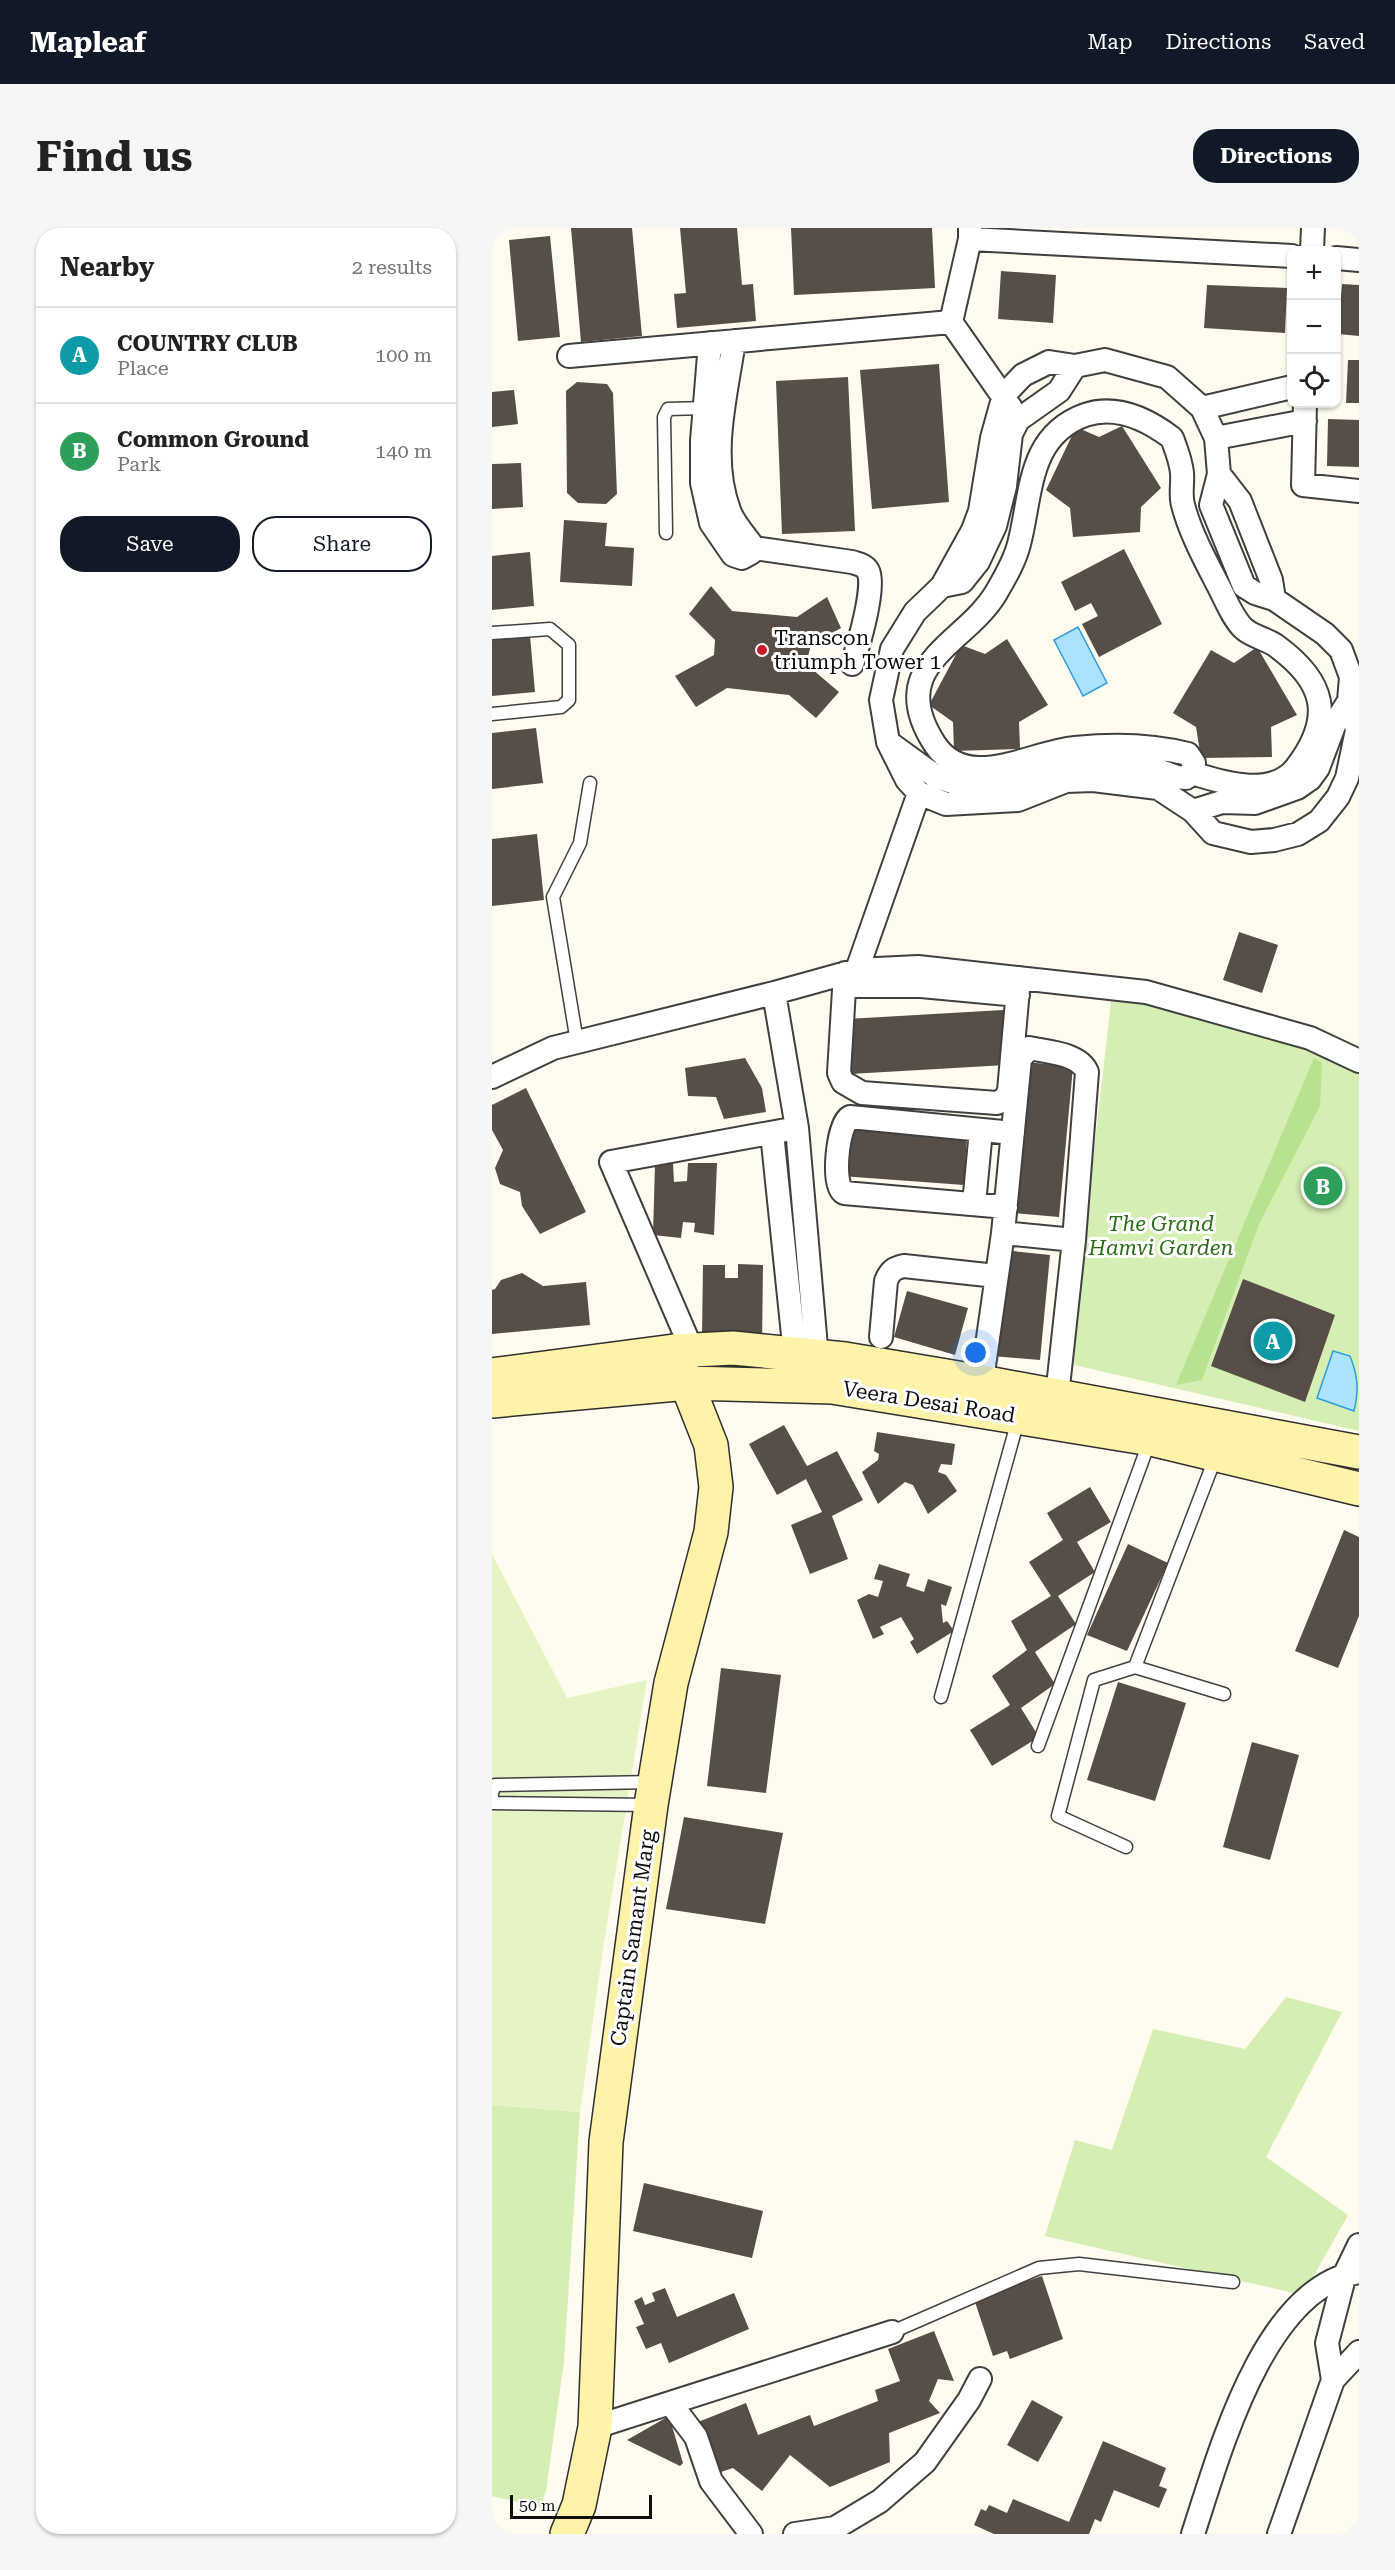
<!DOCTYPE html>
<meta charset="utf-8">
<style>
:root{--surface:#fff;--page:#f6f6f6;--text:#222;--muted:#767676;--line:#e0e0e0;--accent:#111827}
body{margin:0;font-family:"Roboto Serif",serif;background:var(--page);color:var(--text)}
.controls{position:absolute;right:18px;top:18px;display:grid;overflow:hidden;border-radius:12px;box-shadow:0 2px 4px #0004}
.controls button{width:54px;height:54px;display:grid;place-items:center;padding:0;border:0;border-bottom:2px solid var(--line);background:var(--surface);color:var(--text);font:30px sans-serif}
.scale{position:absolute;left:18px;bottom:15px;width:142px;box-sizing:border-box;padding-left:6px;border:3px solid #0d0d0d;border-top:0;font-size:16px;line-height:21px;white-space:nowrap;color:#0d0d0d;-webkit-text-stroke:4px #fff;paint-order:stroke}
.you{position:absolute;left:484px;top:1125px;width:21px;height:21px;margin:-15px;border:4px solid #fff;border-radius:50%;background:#1a73e8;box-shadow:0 0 0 9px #1a73e833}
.badge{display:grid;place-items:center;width:39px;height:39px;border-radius:50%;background:var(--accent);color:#fff;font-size:20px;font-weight:700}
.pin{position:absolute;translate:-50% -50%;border:3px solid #fff;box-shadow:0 2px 6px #0006}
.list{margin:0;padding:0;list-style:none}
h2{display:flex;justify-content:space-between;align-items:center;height:78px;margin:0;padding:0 24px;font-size:26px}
h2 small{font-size:20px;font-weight:400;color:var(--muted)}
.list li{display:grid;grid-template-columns:39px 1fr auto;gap:18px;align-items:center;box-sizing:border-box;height:96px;padding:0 24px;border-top:2px solid var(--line)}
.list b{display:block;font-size:22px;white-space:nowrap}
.list p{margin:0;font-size:20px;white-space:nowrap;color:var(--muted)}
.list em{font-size:20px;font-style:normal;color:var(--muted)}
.actions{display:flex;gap:12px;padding:18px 24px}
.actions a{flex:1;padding:14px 0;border:2px solid var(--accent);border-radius:24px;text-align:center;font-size:21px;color:var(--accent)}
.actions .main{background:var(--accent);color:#fff}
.icon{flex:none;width:33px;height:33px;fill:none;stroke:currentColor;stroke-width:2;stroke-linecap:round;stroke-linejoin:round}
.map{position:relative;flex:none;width:867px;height:2306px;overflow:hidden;border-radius:24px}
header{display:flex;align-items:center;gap:36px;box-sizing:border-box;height:84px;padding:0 30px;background:var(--accent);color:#fff}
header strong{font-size:28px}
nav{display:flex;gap:33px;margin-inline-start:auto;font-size:21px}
.intro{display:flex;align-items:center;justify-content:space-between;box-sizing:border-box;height:144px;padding:0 36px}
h1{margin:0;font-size:42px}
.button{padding:15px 27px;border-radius:24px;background:var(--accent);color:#fff;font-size:21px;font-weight:700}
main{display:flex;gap:36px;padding:0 36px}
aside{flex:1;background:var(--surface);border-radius:24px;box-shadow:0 2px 4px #0004}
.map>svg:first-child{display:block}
.green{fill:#d4eeb3}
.forest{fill:#b8e190}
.pitch{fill:#e6f4c5}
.water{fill:#ace2fd;stroke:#2b9cdc;stroke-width:1.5}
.building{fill:#574e48}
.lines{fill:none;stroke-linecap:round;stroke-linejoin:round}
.lane-casing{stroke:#404040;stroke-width:15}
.street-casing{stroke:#404040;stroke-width:26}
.secondary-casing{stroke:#2f2f2f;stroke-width:36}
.lane{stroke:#fff;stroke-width:12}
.street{stroke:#fff;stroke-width:22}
.secondary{stroke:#fff2a9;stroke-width:33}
.poi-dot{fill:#cd1626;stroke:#fff;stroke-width:2}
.labels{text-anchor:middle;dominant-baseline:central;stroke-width:6;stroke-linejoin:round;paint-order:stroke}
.poi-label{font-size:21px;fill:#0d0d0d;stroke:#fff;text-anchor:start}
.park-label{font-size:21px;font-style:italic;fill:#2c6c16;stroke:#fff}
.street-label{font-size:21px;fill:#0d0d0d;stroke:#fff}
</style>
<header>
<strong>Mapleaf</strong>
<nav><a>Map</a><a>Directions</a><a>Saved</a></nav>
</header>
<div class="intro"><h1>Find us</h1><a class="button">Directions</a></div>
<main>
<aside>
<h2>Nearby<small>2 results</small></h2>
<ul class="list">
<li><span class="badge" style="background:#0f9aa8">A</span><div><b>COUNTRY CLUB</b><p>Place</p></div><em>100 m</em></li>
<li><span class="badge" style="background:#2e9e5b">B</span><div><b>Common Ground</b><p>Park</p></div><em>140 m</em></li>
</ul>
<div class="actions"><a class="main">Save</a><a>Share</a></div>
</aside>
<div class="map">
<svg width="867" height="2306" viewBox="0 0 867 2306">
<rect width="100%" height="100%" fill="#fffbee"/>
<path class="green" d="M629,769l186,46 52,23v365l-289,-67 41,-363z
M794,1769l56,15 -76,145 82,58 -45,80 -258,-59 30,-96 37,10 41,-121 92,20z
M0,1877l88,7 -16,249 -18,130 -6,16 -48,-11z"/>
<path class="forest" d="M822,830l8,5 -2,43 -61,118 -57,156 -26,5z"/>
<path class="pitch" d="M0,1326l75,144 80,-18 -44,269 -23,163 -88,-7z"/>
<path class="water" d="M586,399l29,56 -24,13 -29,-56z
M841,1123l17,5c8,20 9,34 4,55l-37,-13z"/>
<path class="building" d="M79,0h61l10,108 -61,6z
M188,0h57l5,57 11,-1 3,37 -79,7 -3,-34 12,-1z
M299,0h141l3,60 -141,7z
M58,8l10,101 -42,4 -9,-101z
M509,43l55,4 -3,48 -55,-4z
M850,56l17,1v51l-21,-2z
M715,57l80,3 -2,45 -81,-5z
M856,132h11v43h-13z
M447,136l10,138 -77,7 -12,-139z
M356,149l7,154 -73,3 -6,-153z
M85,154l30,2 6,9 4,101 -11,10 -28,-1 -11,-10 -1,-102z
M22,162l4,34 -26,3v-35z
M836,191l31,1v47l-32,-1z
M630,198l39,62 -20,19 -1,25 -67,5 -3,-29 -24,-18 30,-63 23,10z
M29,235l2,44 -31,2v-45z
M72,292l43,3 -2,23 29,2 -2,38 -72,-4z
M632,321l38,75 -63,33 -17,-33 16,-8 -7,-13 -16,8 -14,-29z
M38,324l4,54 -42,4v-54z
M219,358l21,25 65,6 30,-20 14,31 -30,17 -5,19 33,28 -23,26 -27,-23 -62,-7 -31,19 -21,-31 39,-21 1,-15 -26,-26z
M38,408l5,56 -43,4v-57z
M515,411l41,66 -29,17 1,27 -66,2 -1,-29 -24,-17 32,-60 24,9z
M765,419l40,68 -26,12 1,30 -71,1 -5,-31 -23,-14 38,-63 23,13z
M44,500l7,55 -51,6v-56z
M45,606l7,66 -52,6v-67z
M747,704l39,13 -16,48 -39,-13z
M511,782l3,55 -156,9 -3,-55z
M253,830l17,30 4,24 -42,7 -8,-22 -28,-1 -3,-28z
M535,834l46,5 -14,150 -46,-4z
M34,860l60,124 -46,22 -18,-28 -2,-14 -20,-8 -5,-16 8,-18 -11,-20v-25z
M353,900l122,8 -3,49 -123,-9z
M181,935l1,19 13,-1 1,-18h29l-3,72 -20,-3 1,-9 -12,-1 -2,16 -28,-3 2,-71z
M511,1022l47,5 -10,105 -48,-4z
M246,1036l25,1 -1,80 -60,-10 1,-70h22v13h13z
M30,1045l21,13 43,-4 4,43 -98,9v-44l3,-1 6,-9z
M751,1051l92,36 -30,87 -94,-36z
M415,1063l61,17 -13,47 -61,-18z
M292,1197l23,41 30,-15 26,49 -31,16 16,43 -38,15 -19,-49 31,-13 -16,-33 -29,16 -28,-51z
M385,1204l78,12 -3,21 -11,-1 -3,8 8,3 11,16 -29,23 -15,-29 -8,-3 -27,22 -16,-32 16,-12 1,-6 -5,-3z
M598,1259l21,35 -34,20 18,30 -37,24 18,28 -41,28 20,32 -34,24 18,29 -47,29 -22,-36 40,-25 -18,-29 35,-26 -16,-29 40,-25 -22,-34 34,-22 -16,-27z
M852,1302l15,7v79l-21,52 -43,-17z
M636,1316l40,19 -41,88 -40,-16z
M387,1336l31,10 -4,12 18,6 4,-13 24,8 -6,19 -5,-2 2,19 4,-2 7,10 -37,23 -7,-12 4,-3 -13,-22 -21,10 4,7 -11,5 -16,-39 12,-6 9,3 5,-16 -9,-2z
M229,1440l60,7 -15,118 -59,-7z
M626,1454l68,21 -31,98 -68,-21z
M760,1514l47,13 -29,105 -47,-13z
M192,1589l99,16 -18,91 -99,-15z
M152,1955l119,28 -11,47 -119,-27z
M550,2048l21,63 -53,20 -3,-8 -14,5 -19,-57z
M173,2060l12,29 57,-24 15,36 -80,34 -8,-20 -15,6 -10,-22 8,-3 -10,-23 8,-4 3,8 10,-4 -3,-8z
M442,2103l20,50 -16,-2 -9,22 11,12 -51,20 1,29 -60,25 -40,-32 -28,36 -29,-23 -15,5 -20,-51 48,-19 12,32 52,-20 4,11 64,-25 -3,-11 25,-9 -12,-32z
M540,2172l31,17 -25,45 -31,-17z
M177,2188l14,47 -3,3 -53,-26z
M611,2213l63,27 -7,18 8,3 -8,19 -45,-18 -13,32 -6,-3 -6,15h-95l-20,-9 7,-16 5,2 3,-6 18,8 6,-14 56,23z"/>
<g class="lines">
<g class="lane-casing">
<path id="lane" d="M174,305l-2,-116 4,-8 37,-1
M0,405l58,-4 19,16v55l-8,7 -69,7
M85,814l-24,-145 27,-54 10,-60
M724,1228l-81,211 89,27
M449,1469l77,-277
M546,1518l112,-306
M0,1565l3,-8 158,-3
M0,1568l1,7 156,2
M634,1619l-68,-31 36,-136 41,-13
M400,2104l147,-64 40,-4 154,18"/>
</g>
<g class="street-casing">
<path id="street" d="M478,11l322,17
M820,22l1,-22
M844,30l23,2
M459,94l60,86
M218,115l-8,98v42l9,40 22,32 9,3 9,-5 3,-5c-8,-12 -21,-25 -25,-38 -20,-54 -3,-114 5,-169
M77,128l382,-34 19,-83v-11
M613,132l62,17 35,31 14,30 3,36 -8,31 33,81 11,7 19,6 51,35 16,16 10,27 -2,24 8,29 -10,48 -9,19 -19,24 -21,13 -24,6 -23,2 -38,-9 -20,-22 -35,-23 -65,-8 -27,1 -48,19 -72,4 -27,-11 -12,-13 -19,-38 -7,-42 11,-51 23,-37 27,-26 31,-56 7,-19 12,-73 12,-43 19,-20 26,-13 26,4z
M813,176l-2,81 56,6
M710,180l90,-21
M724,210l89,-17
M727,246l21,27 31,79 3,19
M262,320l98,14c6,2 13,3 16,9 8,16 -10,76 -16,93
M450,358l20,-4 16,-20 17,-36 10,-40 6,-52 7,-14 41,-29 16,-25
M396,514l47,34 29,10 23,2 33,-6 82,-23 42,6 33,12 9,1 6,-5 2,-10 -6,-9c-35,-9 -76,-10 -113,-6 -45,4 -109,46 -141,-5 -50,-79 31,-98 62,-150 8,-14 19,-32 23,-49 13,-49 8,-108 66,-129 32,-11 62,4 87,23 4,11 9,23 10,35 1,11 -2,21 1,32 7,27 22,55 35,80 7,13 14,32 25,43 8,8 23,11 32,17 50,36 60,72 21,123 -24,30 -73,15 -104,5
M701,583l29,-9 33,1 42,-15 13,-9 8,-11 17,-45 14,-22
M365,742l62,-177
M353,745l-6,100 4,9 19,11 135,10 8,-4 4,-8 10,-113
M352,758h77l97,9
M282,765l23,135 21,242
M0,849l61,-29 221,-55 83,-23 61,-3 228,25 164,46 49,23
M280,905l23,221
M482,976l7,-74
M514,979l-162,-14c-13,-8 -6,-70 6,-76l163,16
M389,1109l5,-56c4,-10 8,-13 18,-15l92,10
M200,1122l-81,-188 186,-34
M488,1166l23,-161 17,-174 9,-11c18,4 50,5 58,24l-13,168 -71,-7
M565,1168l17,-156
M841,2152l-6,-37 18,-69 14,-29
M179,2176l25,33 15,44 40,53
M103,2199l297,-95
M303,2306l40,-6 45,-27 45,-39 44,-62 11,-21
M701,2306c26,-79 70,-247 166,-262
M787,2306l54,-154 26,-28"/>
</g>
<g class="secondary-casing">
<path id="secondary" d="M0,1147l182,-24 59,-3 112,11 137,23 377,70
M0,1173l196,-18 144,4 319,52 208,50
M75,2306l12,-29 16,-78 11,-285 45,-337 20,-122 40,-151 5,-45 -5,-42 -37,-94"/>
</g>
<use href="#lane" class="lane"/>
<use href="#street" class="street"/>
<use href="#secondary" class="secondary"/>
</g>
<circle class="poi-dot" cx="270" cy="422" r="6"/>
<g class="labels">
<g class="poi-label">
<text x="282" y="410">Transcon<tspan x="282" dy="24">triumph Tower 1</tspan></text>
</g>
<g class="park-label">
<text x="669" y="996">The Grand<tspan x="669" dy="24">Hamvi Garden</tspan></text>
</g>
<g class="street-label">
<text transform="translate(437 1174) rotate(9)">Veera Desai Road</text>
<text transform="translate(141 1710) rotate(-82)">Captain Samant Marg</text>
</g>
</g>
</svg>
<div class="controls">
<button>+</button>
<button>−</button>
<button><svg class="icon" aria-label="locate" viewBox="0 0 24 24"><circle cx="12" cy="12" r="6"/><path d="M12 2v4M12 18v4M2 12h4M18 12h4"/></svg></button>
</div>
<div class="scale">50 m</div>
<div class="you"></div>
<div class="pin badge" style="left:781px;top:1113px;background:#0f9aa8">A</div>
<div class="pin badge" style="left:831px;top:958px;background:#2e9e5b">B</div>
</div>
</main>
